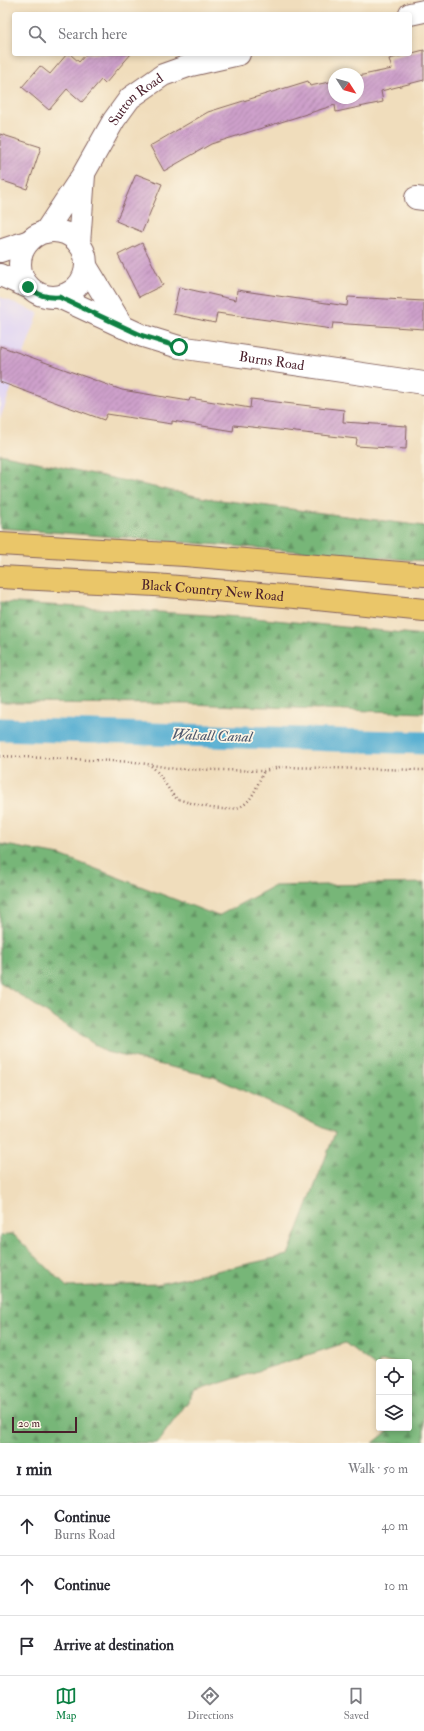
<!DOCTYPE html>
<meta charset="utf-8">
<style>
:root{--surface:#fff;--page:#f7f7f7;--text:#2b2b33;--muted:#7c7c81;--line:#e1e1e2;--accent:#0b8043}
body{margin:0;font-family:"IM FELL Double Pica",serif;background:var(--page);color:var(--text)}
.controls{position:absolute;right:12px;bottom:12px;display:grid;overflow:hidden;border-radius:4px;box-shadow:0 2px 6px #0003}
.controls button{width:36px;height:36px;display:grid;place-items:center;padding:0;border:0;border-bottom:1px solid var(--line);background:var(--surface);color:var(--text);font:20px sans-serif}
.compass{position:absolute;left:328px;top:68px;width:36px;height:36px;border-radius:50%;background:var(--surface);box-shadow:0 2px 6px #0003;rotate:126deg}
.scale{position:absolute;left:12px;bottom:10px;width:65px;box-sizing:border-box;padding-left:4px;border:2px solid #4a1f2b;border-top:0;font-size:11px;line-height:14px;white-space:nowrap;color:#4a1f2b;-webkit-text-stroke:3px #fcf5e5;paint-order:stroke}
.stop{position:absolute;width:12px;height:12px;margin:-9px;border:3px solid #0b8043;border-radius:50%;background:#fff}
.stop.end{background:#0b8043;border-color:#fff;box-shadow:0 1px 4px #0008}
.list{margin:0;padding:0;list-style:none}
h2{display:flex;justify-content:space-between;align-items:center;height:52px;margin:0;padding:0 16px;font-size:17px}
h2 small{font-size:13px;font-weight:400;color:var(--muted)}
.list li{display:grid;grid-template-columns:26px 1fr auto;gap:12px;align-items:center;box-sizing:border-box;height:60px;padding:0 16px;border-top:1px solid var(--line)}
.list b{display:block;font-size:15px;white-space:nowrap}
.list p{margin:0;font-size:13px;white-space:nowrap;color:var(--muted)}
.list em{font-size:13px;font-style:normal;color:var(--muted)}
.icon{flex:none;width:22px;height:22px;fill:none;stroke:currentColor;stroke-width:2;stroke-linecap:round;stroke-linejoin:round}
.map{position:relative;flex:none;width:424px;height:1443px;overflow:hidden}
.search{position:absolute;background:var(--surface);box-shadow:0 2px 6px #0003;left:12px;right:12px;top:12px;height:44px;display:flex;align-items:center;gap:10px;box-sizing:border-box;padding:0 14px;border-radius:4px;color:var(--muted);font-size:15px}
.sheet{height:232px;background:var(--surface)}
nav{display:flex;justify-content:space-around;align-items:center;box-sizing:border-box;height:56px;border-top:1px solid var(--line);background:var(--surface);font-size:11px;color:var(--muted)}
nav a{display:grid;justify-items:center;gap:2px}
nav .on{color:var(--accent)}
.map>svg:first-child{display:block}
.built{fill:#e0d4f4}
.forest{fill:url(#forest-firs);stroke:#606a52}
.lines{fill:none;stroke-linecap:round;stroke-linejoin:round}
.canal{stroke:#54aed2;stroke-width:23}
.building{fill:url(#building-hatch)}
.minor-casing{stroke:#84625e;stroke-width:24}
.highway-casing{stroke:#84625e;stroke-width:24}
.path{stroke:#84625e;stroke-width:2.5;stroke-dasharray:1 3;stroke-linecap:butt}
.minor{stroke:#fff;stroke-width:22}
.highway{stroke:#eac669;stroke-width:22}
.route{stroke:#0b8043;stroke-width:5}
.labels{text-anchor:middle;dominant-baseline:central;stroke-width:3.5;stroke-linejoin:round;paint-order:stroke}
.street-label{font-size:14px;fill:#4a1f2b;stroke:#fcf5e5}
.water-label{font-size:15px;font-style:italic;fill:#4e586e;stroke:#fcf5e5}
</style>
<div class="map">
<svg width="424" height="1443" viewBox="0 0 424 1443">
<defs>
<pattern id="forest-firs" width="22" height="20" patternUnits="userSpaceOnUse"><rect width="22" height="20" fill="#77b678"/><path d="M5 1l3.5 6h-7zM16 11l3.5 6h-7z" fill="#649363"/></pattern>
<pattern id="building-hatch" width="6" height="6" patternUnits="userSpaceOnUse"><rect width="6" height="6" fill="#cea0cb"/><path d="M-1 1l2-2M0 6l6-6M5 7l2-2" fill="none" stroke="#a982a5"/></pattern>
</defs>
<rect width="100%" height="100%" fill="#fcf5e5"/>
<filter id="ink" filterUnits="userSpaceOnUse"><feTurbulence type="fractalNoise" baseFrequency=".025" numOctaves="2"/><feDisplacementMap in="SourceGraphic" scale="8" xChannelSelector="R" yChannelSelector="G"/><feConvolveMatrix kernelMatrix="1 2 1 2 8 2 1 2 1" color-interpolation-filters="sRGB"/></filter>
<filter id="wash" filterUnits="userSpaceOnUse"><feTurbulence type="fractalNoise" baseFrequency=".012" numOctaves="4" result="noise"/><feDisplacementMap in="SourceGraphic" scale="16" xChannelSelector="R" yChannelSelector="G"/><feGaussianBlur stdDeviation="0.9" result="paint"/><feColorMatrix in="noise" values="0 0 0 0 0 0 0 0 0 0 0 0 0 0 0 0 0 1.4 0 .05"/><feComposite in="paint" operator="in"/></filter>
<g filter="url(#wash)">
<rect width="100%" height="100%" fill="#f0ddbc"/>
<path class="built" d="M0,297l39,16 -39,106z"/>
<path class="forest" d="M0,454l205,44 219,28v35l-424,-33z
M0,602l255,16 169,17v78l-236,-9 -188,-1z
M0,844l60,11 158,61 56,-30 150,-3v560h-51l19,-15h17v-66h-30v11l-4,-7 -30,-23 -149,48 -39,52h-157v-207l13,-2 54,53 91,-3 130,-29 47,-122 -121,-56 -108,-25 -106,-70z"/>
<g class="lines">
<path class="canal" d="M0,729l424,14"/>
</g>
<g id="blocks">
<path class="building" d="M424,50v30l-43,11 2,11 -47,10 -1,-7 -124,39 -47,27 -14,-25 58,-34 100,-31 2,5 24,-5v17h24v-22l34,-7 -3,-10z
M67,54h3l9,8 7,-8h45l-26,30 -4,-4 -19,22 -15,-13 -18,21 -27,-23 18,-21 10,8z
M0,134l41,13 -14,42 -27,-9z
M136,174l26,10 -20,48 -26,-11z
M142,243l21,42 -24,12 -21,-42z
M179,287l57,13 1,-10 110,16 1,-9 76,4v28l-91,-6 -1,6 -115,-16 -2,10 -42,-9z
M0,346l122,44 67,11 1,-3 60,10 1,-9 93,11 -1,12 64,4 -1,23 -50,-3 1,-7 -123,-14 -1,6 -61,-10v3l-65,-10 -3,6 -104,-38z"/>
</g>
</g>
<g filter="url(#ink)">
<use href="#blocks" fill-opacity="0" stroke="#84625e" stroke-width="1"/>
<g class="lines">
<g class="minor-casing">
<g id="minor">
<path d="M410,14l14,-3"/>
<path d="M416,198l8,1"/>
<circle cx="53" cy="264" r="33"/>
<path id="s1" d="M45,232l39,-59 30,-53 16,-22 33,-23 28,-10 48,-11"/>
<path d="M79,244l5,-69"/>
<path d="M0,251l27,-9"/>
<path d="M86,266l37,61"/>
<path d="M0,275l28,12"/>
<path id="s2" d="M59,297l84,39 36,11 245,36"/>
</g>
</g>
<g class="highway-casing">
<g id="highway">
<path d="M0,544l185,11 239,20"/>
<path id="s3" d="M0,577l155,8 152,13 117,12"/>
</g>
</g>
<path class="path" d="M0,756l135,6 41,7 88,2 16,-4 144,3
M151,766c12,9 15,23 26,33 18,5 57,19 71,2 7,-7 11,-21 16,-30"/>
<use href="#minor" class="minor"/>
<use href="#highway" class="highway"/>
</g>
</g>
<g class="lines" filter="url(#ink)">
<path class="route" d="M28,287c10,8 18,11 31,10l84,39 36,11"/>
</g>
<g class="labels">
<g class="street-label">
<text stroke="none"><textPath href="#s1" startOffset="162">Sutton Road</textPath></text>
<text stroke="none"><textPath href="#s2" startOffset="224">Burns Road</textPath></text>
<text stroke="none"><textPath href="#s3" startOffset="213">Black Country New Road</textPath></text>
</g>
<g class="water-label">
<text transform="translate(212 736) rotate(2)">Walsall Canal</text>
</g>
</g>
</svg>
<div class="controls">
<button><svg class="icon" aria-label="locate" viewBox="0 0 24 24"><circle cx="12" cy="12" r="6"/><path d="M12 2v4M12 18v4M2 12h4M18 12h4"/></svg></button>
<button><svg class="icon" aria-label="layers" viewBox="0 0 24 24"><path d="M12 4l9 5-9 5-9-5zM3 14l9 5 9-5"/></svg></button>
</div>
<svg class="compass" viewBox="-18 -18 36 36"><path d="M0-13l5 13h-10z" fill="#e53935"/><path d="M0 13l5-13h-10z" fill="#7c7c81"/></svg>
<div class="scale">20 m</div>
<div class="stop" style="left:179px;top:347px"></div>
<div class="stop end" style="left:28px;top:287px"></div>
<div class="search"><svg class="icon" aria-label="search" viewBox="0 0 24 24"><circle cx="10" cy="10" r="6"/><path d="M15 15l6 6"/></svg>Search here</div>
</div>
<section class="sheet">
<h2>1 min<small>Walk · 50 m</small></h2>
<ul class="list">
<li><svg class="icon" aria-label="ahead" viewBox="0 0 24 24"><path d="M12 20V5M6 11l6-6 6 6"/></svg><div><b>Continue</b><p>Burns Road</p></div><em>40 m</em></li>
<li><svg class="icon" aria-label="ahead" viewBox="0 0 24 24"><path d="M12 20V5M6 11l6-6 6 6"/></svg><div><b>Continue</b></div><em>10 m</em></li>
<li><svg class="icon" aria-label="arrive" viewBox="0 0 24 24"><path d="M6 21V4h12l-3 4 3 4H6"/></svg><div><b>Arrive at destination</b></div></li>
</ul>
</section>
<nav>
<a class="on"><svg class="icon" aria-label="map" viewBox="0 0 24 24"><path d="M3 6l6-2 6 2 6-2v14l-6 2-6-2-6 2zM9 4v14M15 6v14"/></svg>Map</a>
<a><svg class="icon" aria-label="directions" viewBox="0 0 24 24"><path d="M12 3l9 9-9 9-9-9zM9 14v-3h6M13 9l2 2-2 2"/></svg>Directions</a>
<a><svg class="icon" aria-label="saved" viewBox="0 0 24 24"><path d="M7 4h10v16l-5-4-5 4z"/></svg>Saved</a>
</nav>
